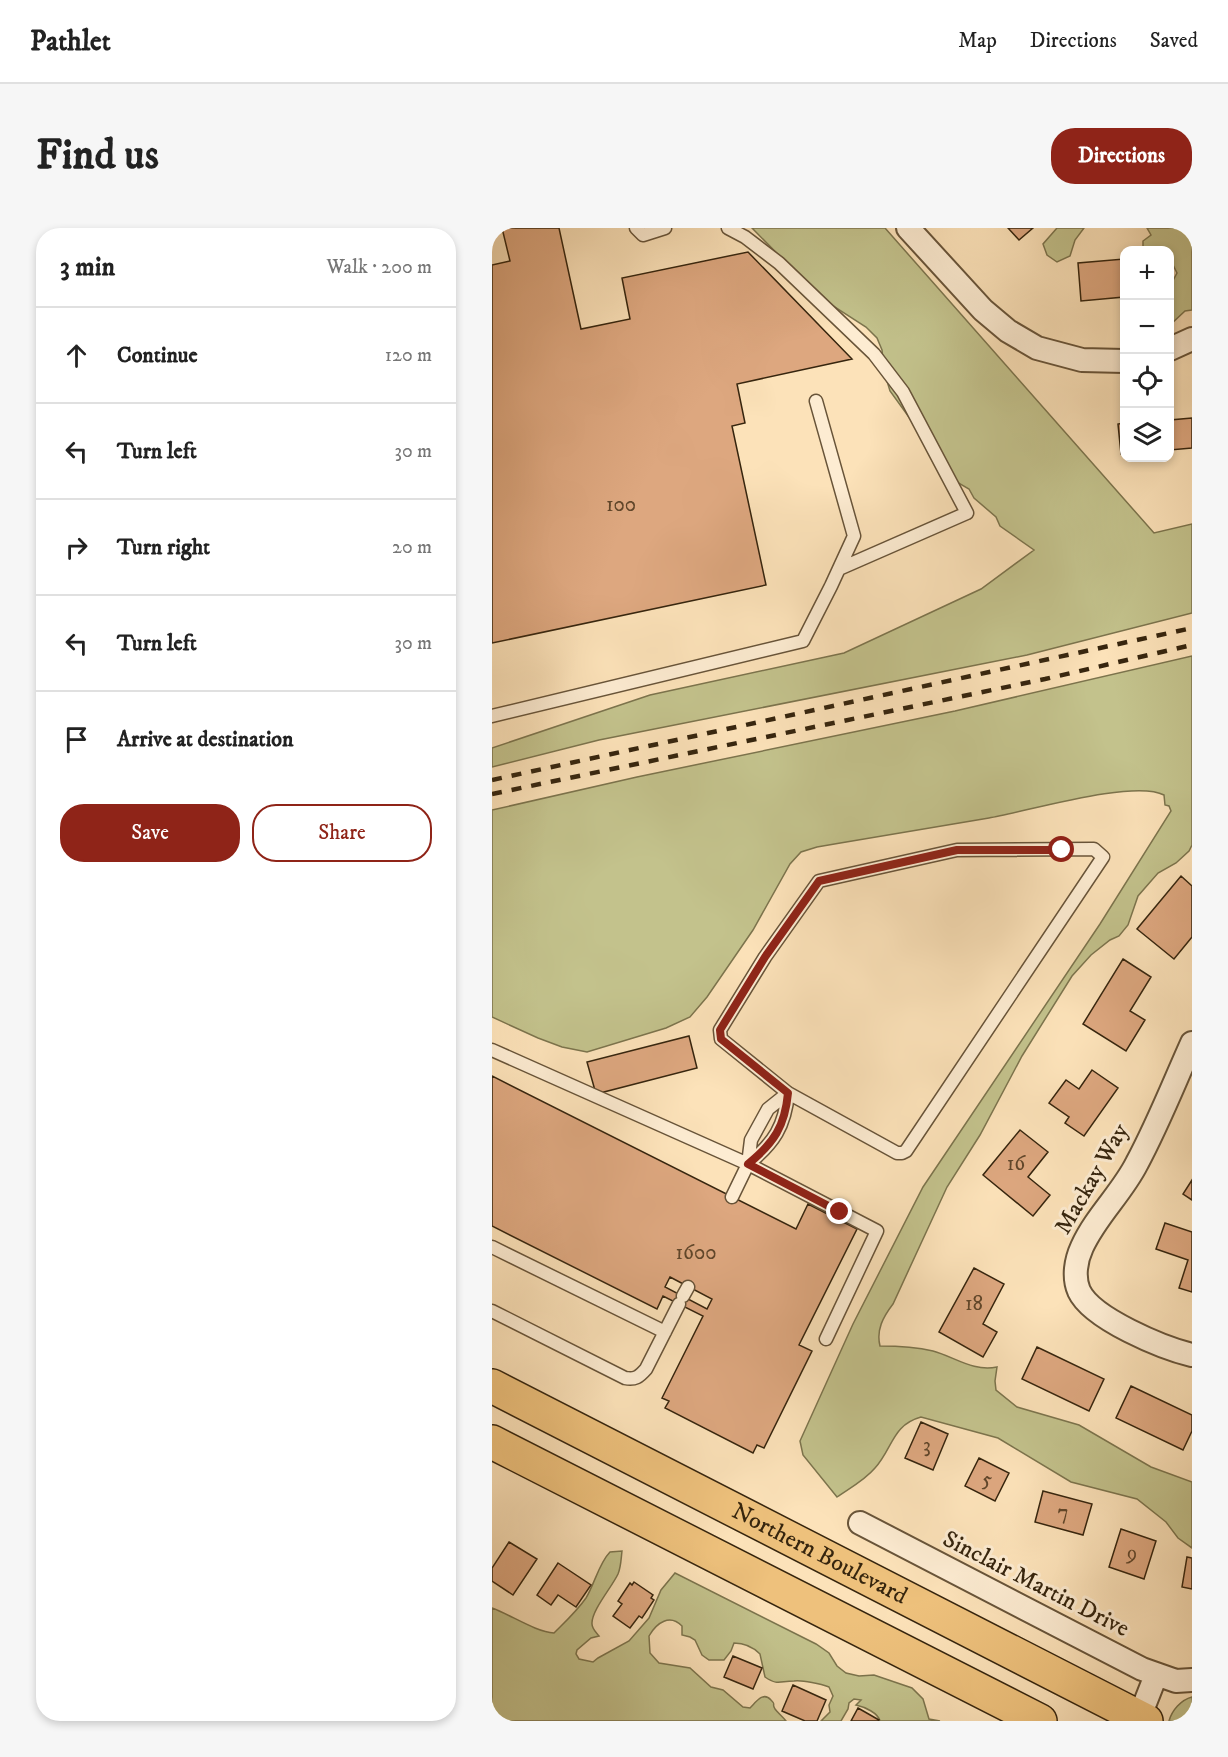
<!DOCTYPE html>
<meta charset="utf-8">
<style>
:root{--surface:#fff;--page:#f6f6f6;--text:#222;--muted:#767676;--line:#e0e0e0;--accent:#8f2418}
body{margin:0;font-family:"IM FELL DW Pica",serif;background:var(--page);color:var(--text)}
.controls{position:absolute;right:18px;top:18px;display:grid;overflow:hidden;border-radius:12px;box-shadow:0 3px 9px #0003}
.controls button{width:54px;height:54px;display:grid;place-items:center;padding:0;border:0;border-bottom:2px solid var(--line);background:var(--surface);color:var(--text);font:30px sans-serif}
.stop{position:absolute;width:18px;height:18px;margin:-14px;border:4px solid #8f2418;border-radius:50%;background:#fff}
.stop.end{background:#8f2418;border-color:#fff;box-shadow:0 2px 6px #0008}
.list{margin:0;padding:0;list-style:none}
h2{display:flex;justify-content:space-between;align-items:center;height:78px;margin:0;padding:0 24px;font-size:26px}
h2 small{font-size:20px;font-weight:400;color:var(--muted)}
.list li{display:grid;grid-template-columns:39px 1fr auto;gap:18px;align-items:center;box-sizing:border-box;height:96px;padding:0 24px;border-top:2px solid var(--line)}
.list b{display:block;font-size:22px;white-space:nowrap}
.list em{font-size:20px;font-style:normal;color:var(--muted)}
.actions{display:flex;gap:12px;padding:18px 24px}
.actions a{flex:1;padding:14px 0;border:2px solid var(--accent);border-radius:24px;text-align:center;font-size:21px;color:var(--accent)}
.actions .main{background:var(--accent);color:#fff}
.icon{flex:none;width:33px;height:33px;fill:none;stroke:currentColor;stroke-width:2;stroke-linecap:round;stroke-linejoin:round}
.map{position:relative;flex:none;width:700px;height:1493px;overflow:hidden;border-radius:24px}
header{display:flex;align-items:center;gap:36px;box-sizing:border-box;height:84px;padding:0 30px;background:var(--surface);border-bottom:2px solid var(--line)}
header strong{font-size:28px}
nav{display:flex;gap:33px;margin-inline-start:auto;font-size:21px}
.intro{display:flex;align-items:center;justify-content:space-between;box-sizing:border-box;height:144px;padding:0 36px}
h1{margin:0;font-size:42px}
.button{padding:15px 27px;border-radius:24px;background:var(--accent);color:#fff;font-size:21px;font-weight:700}
main{display:flex;gap:36px;padding:0 36px}
aside{flex:1;background:var(--surface);border-radius:24px;box-shadow:0 3px 9px #0003}
.map>svg:first-child{display:block}
.green{fill:#c3c28c;stroke:#7c744d;stroke-width:1.5}
.building{fill:#dda77f;stroke:#36250e;stroke-width:1.5;fill-rule:evenodd}
.lines{fill:none;stroke-linecap:round;stroke-linejoin:round}
.service-casing{stroke:#685439;stroke-width:15}
.minor-casing{stroke:#685439;stroke-width:26}
.primary-casing{stroke:#36250e;stroke-width:36}
.service{stroke:#fdecd2;stroke-width:12}
.minor{stroke:#fdecd2;stroke-width:22}
.primary{stroke:#eec17c;stroke-width:33}
.rail{stroke:#36250e;stroke-width:4.5;stroke-dasharray:10 10;stroke-linecap:butt}
.route{stroke:#8f2418;stroke-width:8}
.labels{text-anchor:middle;dominant-baseline:central;stroke-width:6;stroke-linejoin:round;paint-order:stroke}
.number-label{font-size:21px;fill:#60462a}
.street-label{font-size:24px;fill:#36250e;stroke:#fdecd2}
</style>
<header>
<strong>Pathlet</strong>
<nav><a>Map</a><a>Directions</a><a>Saved</a></nav>
</header>
<div class="intro"><h1>Find us</h1><a class="button">Directions</a></div>
<main>
<aside>
<h2>3 min<small>Walk · 200 m</small></h2>
<ul class="list">
<li><svg class="icon" aria-label="ahead" viewBox="0 0 24 24"><path d="M12 20V5M6 11l6-6 6 6"/></svg><div><b>Continue</b></div><em>120 m</em></li>
<li><svg class="icon" aria-label="left" viewBox="0 0 24 24"><path d="M17 20v-9H6M10 6l-5 5 5 5"/></svg><div><b>Turn left</b></div><em>30 m</em></li>
<li><svg class="icon" aria-label="right" viewBox="0 0 24 24"><path d="M7 20v-9h11M14 6l5 5-5 5"/></svg><div><b>Turn right</b></div><em>20 m</em></li>
<li><svg class="icon" aria-label="left" viewBox="0 0 24 24"><path d="M17 20v-9H6M10 6l-5 5 5 5"/></svg><div><b>Turn left</b></div><em>30 m</em></li>
<li><svg class="icon" aria-label="arrive" viewBox="0 0 24 24"><path d="M6 21V4h12l-3 4 3 4H6"/></svg><div><b>Arrive at destination</b></div></li>
</ul>
<div class="actions"><a class="main">Save</a><a>Share</a></div>
</aside>
<div class="map">
<svg width="700" height="1493" viewBox="0 0 700 1493">
<rect width="100%" height="100%" fill="#fce2b9"/>
<filter id="stains"><feTurbulence type="fractalNoise" baseFrequency=".00333" numOctaves="4"/><feColorMatrix values="0 0 0 0 .2 0 0 0 0 .09 0 0 0 0 .02 0 0 0 .5 -.17"/></filter>
<radialGradient id="worn" r=".72"><stop offset=".6" stop-color="#630" stop-opacity="0"/><stop offset="1" stop-color="#630" stop-opacity=".3"/></radialGradient>
<path class="green" d="M260,0h133l269,305 38,-9v89l-165,42 -428,85 -107,27v-19l158,-53 194,-42 137,-64 53,-39 -34,-24 -4,-9 -22,-19 -5,-9 -14,-8 -65,-90 -6,-20 -2,-21 -5,-12 -11,-11 -36,-23 -18,-15z
M565,0h27l-9,12 -5,16 -13,6 -10,-7 -4,-11z
M655,0h41l4,5v77l-7,1 -15,14v-39l7,-13 -7,-14v-9h-27v-9l8,-6z
M700,428v189l-3,6 -13,12 -18,10 -20,23 -10,29 -9,11 -9,4 -19,15 -19,21 -50,80 -42,79 -33,52 -54,117c-10,13 -17,26 -13,42 18,0 36,1 53,5 22,6 40,21 64,16l-2,14 1,9 21,17 62,18 72,42 41,15v66l-14,-10 -12,-16 -29,-23 -66,-17 -73,-44 -77,-21c-29,8 -28,31 -46,51 -10,12 -25,20 -38,29l-34,-42 -3,-14 53,-117 70,-137 177,-263 71,-113 -2,-5 -4,-1 -1,-10c-30,-16 -139,17 -175,23 -58,10 -115,19 -172,29l-16,5 -11,12 -37,66 -46,67 -17,20 -24,11 -79,24 -25,-5 -24,-9 -46,-21v-207l145,-33 318,-66z
M130,1323c-1,8 -1,16 -4,23 -6,13 -27,37 -26,50 0,5 4,8 7,12l-8,2 -14,12 -1,4 3,5 14,3 5,-4 31,-17 20,-23 12,-28 14,-17 141,71 13,9 8,13 9,7 13,3 15,-1 38,13 11,11 6,20 11,2h-60c-2,-8 -15,-14 -24,-16l5,-5 -7,-1 -5,4 -1,6 -7,12h-20l9,-9 -1,-7 4,-9 -4,-9c-8,-3 -26,-7 -35,-6 -14,0 -16,5 -29,-4l-5,-23c-7,-7 -16,-11 -26,-11l-3,8 -7,9h-15l-7,-5 -7,-15 -5,-3 -8,-2v-9c-12,-12 -25,-4 -33,10l1,17 9,10 31,5 21,19 12,3 20,17 7,1c6,-6 13,-17 21,-8 6,6 0,2 4,9 3,4 8,8 11,12h-294v-113c19,7 44,24 62,25 11,-11 23,-22 32,-35 9,-15 13,-35 24,-46z
M700,1469v24h-23c3,-11 12,-21 23,-24z"/>
<path class="building" d="M10,0h57l22,101 49,-10 -8,-41 126,-26 104,107 -115,25 8,39 -13,3 34,159 -274,58v-378l18,-4z
M516,0h25l-14,12z
M632,31v38l-43,4 -3,-38z
M700,190v30l-22,2v-30z
M632,195v31h-3l-3,-30z
M689,648l11,10v51l-18,22 -37,-30z
M631,731l28,18 -21,34 15,9 -19,31 -43,-27z
M197,808l8,32 -101,26 -9,-32z
M600,842l26,18 -34,48 -19,-13 4,-6 -20,-14 17,-23 13,9z
M0,848l304,153 12,-25 49,25 -58,116 13,6 -48,97 -7,-3 -4,8 -88,-45 4,-7 -7,-3 41,-82 -40,-20 -6,13 -165,-83zM178,1049l42,22 -5,10 -42,-22z
M528,902l28,22 -20,25 22,18 -17,21 -50,-41z
M700,952v20l-9,-6z
M673,995l27,9v60l-13,-4 9,-28 -32,-11z
M482,1040l30,16 -21,40 14,8 -14,25 -44,-25z
M545,1119l67,32 -15,32 -67,-32z
M639,1158l61,29v16l-9,19 -67,-32z
M429,1194l27,12 -15,36 -28,-12z
M487,1230l30,15 -14,28 -30,-15z
M551,1263l49,13 -9,31 -48,-13z
M629,1301l35,12 -12,38 -35,-12z
M17,1314l28,17 -24,36 -21,-14v-13z
M695,1329l5,1v31l-10,-2z
M66,1335l33,22 -15,22 -18,-12 -7,10 -14,-10z
M142,1354l19,13 -2,3 3,2 -12,18 -3,-2 -9,12 -17,-12 9,-12 -4,-3 12,-18 2,2z
M241,1428l29,12 -9,21 -29,-12z
M301,1457l33,15 -9,21h-12l-23,-10z
M366,1480l21,12 -1,1h-27z"/>
<g class="lines">
<g class="service-casing">
<path id="service" d="M144,0l7,7 22,-7
M236,0l17,9 34,26 95,91 29,38 64,121 -128,56
M0,488l311,-75 28,-55 23,-50 -38,-135
M602,621l9,8 -197,294 -4,2h-5l-109,-60 -67,-54 -1,-9 45,-73 54,-76 138,-31z
M0,822l256,114 129,67 -51,108
M256,936c26,-21 37,-38 40,-71
M240,969l16,-33 3,-24 17,-31 20,-16
M0,1019l173,85
M191,1068l5,-9
M0,1083l133,67c10,2 14,-1 21,-9l33,-65"/>
</g>
<g class="minor-casing">
<path id="minor" d="M416,0l75,82 25,21 29,17 45,12 42,1
M678,121l22,-10
M700,815c-18,40 -34,81 -55,120 -15,30 -41,53 -55,84 -6,13 -9,30 -3,44 13,28 84,57 113,64
M368,1295l282,146 34,12 16,-1
M646,1493l18,-46"/>
</g>
<g class="primary-casing">
<g id="primary">
<path id="s1" d="M0,1158l654,335"/>
<path d="M0,1214l548,279"/>
</g>
</g>
<use href="#service" class="service"/>
<use href="#minor" class="minor"/>
<use href="#primary" class="primary"/>
<path class="rail" d="M0,552l700,-152
M0,566l553,-115 147,-34"/>
</g>
<g class="lines">
<path class="route" d="M348,984l-92,-48c26,-21 37,-38 40,-71l-67,-54 -1,-9 45,-73 54,-76 138,-31h105"/>
</g>
<g class="labels">
<g class="number-label">
<text x="129" y="277">100</text>
<text x="524" y="936">16</text>
<text x="204" y="1025">1600</text>
<text x="482" y="1076">18</text>
<text x="435" y="1218">3</text>
<text x="495" y="1252">5</text>
<text x="571" y="1285">7</text>
<text x="640" y="1326">9</text>
</g>
<g class="street-label">
<text transform="translate(600 951) rotate(-60)">Mackay Way</text>
<text stroke="none"><textPath href="#s1" startOffset="368">Northern Boulevard</textPath></text>
<text transform="translate(544 1356) rotate(27)">Sinclair Martin Drive</text>
</g>
</g>
<rect width="100%" height="100%" filter="url(#stains)"/>
<rect width="100%" height="100%" fill="url(#worn)"/>
</svg>
<div class="controls">
<button>+</button>
<button>−</button>
<button><svg class="icon" aria-label="locate" viewBox="0 0 24 24"><circle cx="12" cy="12" r="6"/><path d="M12 2v4M12 18v4M2 12h4M18 12h4"/></svg></button>
<button><svg class="icon" aria-label="layers" viewBox="0 0 24 24"><path d="M12 4l9 5-9 5-9-5zM3 14l9 5 9-5"/></svg></button>
</div>
<div class="stop" style="left:570px;top:622px"></div>
<div class="stop end" style="left:348px;top:984px"></div>
</div>
</main>
